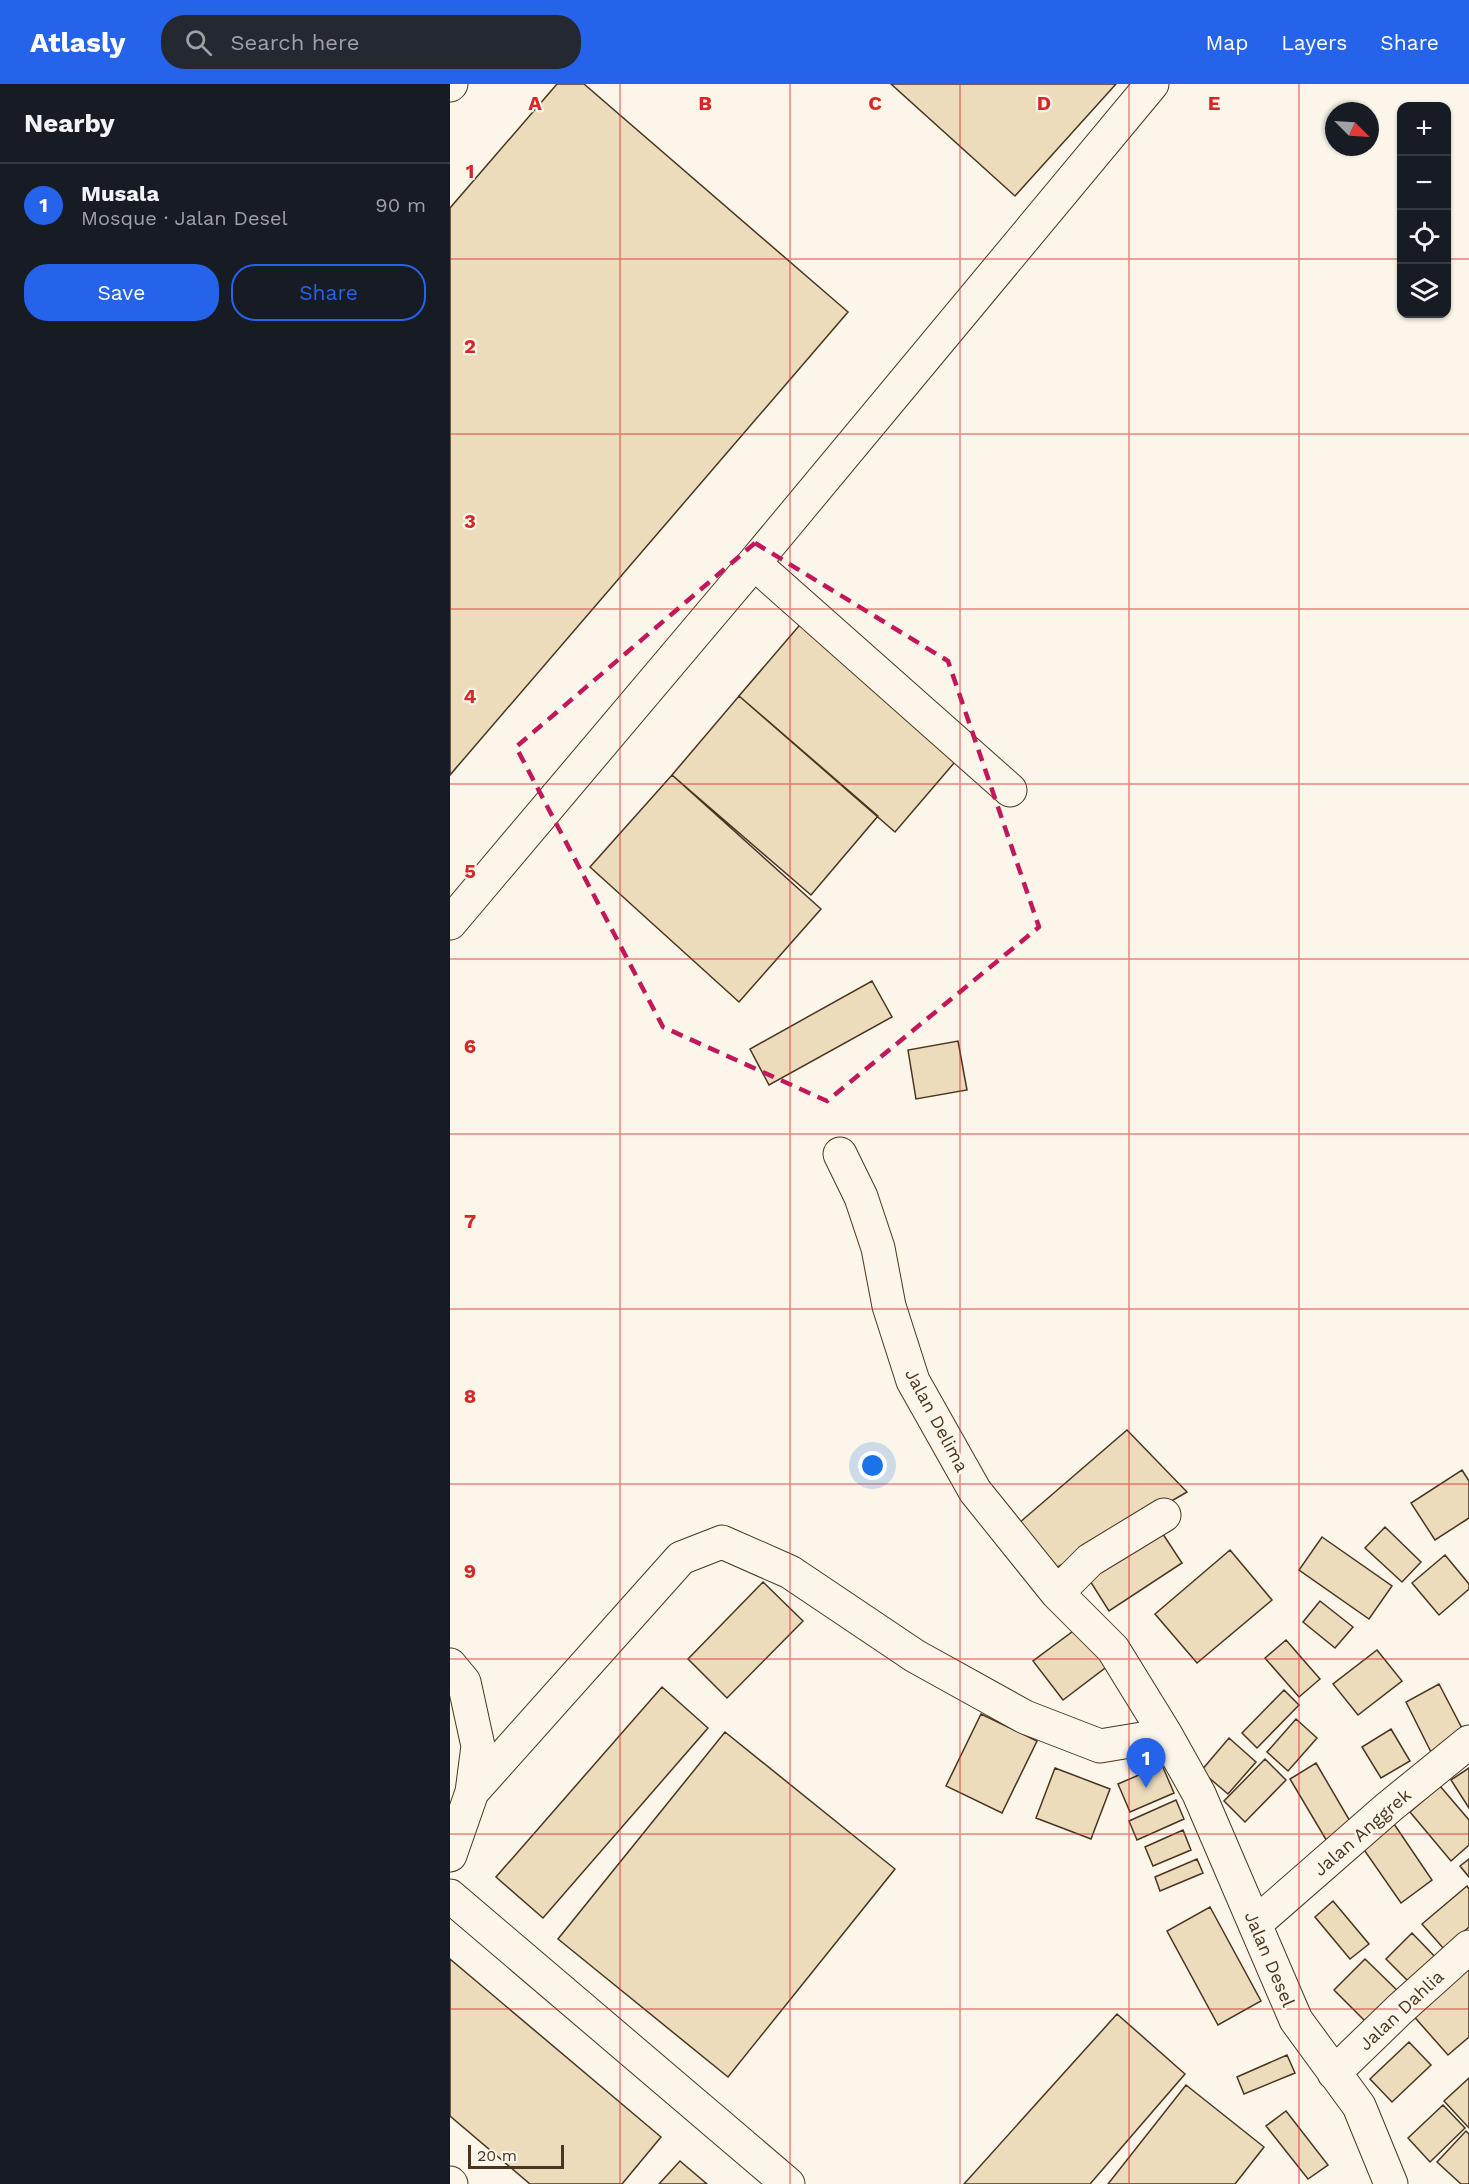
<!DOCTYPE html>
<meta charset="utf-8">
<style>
:root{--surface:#171b24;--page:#242831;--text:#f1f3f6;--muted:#9ea1a6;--line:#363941;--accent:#2563eb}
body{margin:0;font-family:"Work Sans",sans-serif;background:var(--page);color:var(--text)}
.controls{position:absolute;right:18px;top:18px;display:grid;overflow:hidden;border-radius:12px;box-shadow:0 2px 4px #0004}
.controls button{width:54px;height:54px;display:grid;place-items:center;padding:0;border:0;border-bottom:2px solid var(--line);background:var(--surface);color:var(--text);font:30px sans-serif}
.compass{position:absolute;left:875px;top:18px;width:54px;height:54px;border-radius:50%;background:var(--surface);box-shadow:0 2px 4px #0004;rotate:114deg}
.scale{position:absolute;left:18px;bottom:15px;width:96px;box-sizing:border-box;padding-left:6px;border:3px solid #4a3520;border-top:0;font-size:16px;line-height:21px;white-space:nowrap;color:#4a3520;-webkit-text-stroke:4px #fbf6e9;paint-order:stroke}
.you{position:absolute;left:423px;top:1382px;width:21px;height:21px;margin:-15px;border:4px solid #fff;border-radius:50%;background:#1a73e8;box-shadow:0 0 0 9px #1a73e833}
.badge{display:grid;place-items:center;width:39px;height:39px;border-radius:50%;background:var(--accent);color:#fff;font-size:20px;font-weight:700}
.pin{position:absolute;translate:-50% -50px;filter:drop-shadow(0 2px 3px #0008)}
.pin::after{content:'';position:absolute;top:32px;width:21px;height:18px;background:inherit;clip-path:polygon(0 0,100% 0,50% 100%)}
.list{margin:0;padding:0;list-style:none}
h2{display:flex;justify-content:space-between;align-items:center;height:78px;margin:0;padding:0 24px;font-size:26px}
h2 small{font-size:20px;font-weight:400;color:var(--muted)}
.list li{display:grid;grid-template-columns:39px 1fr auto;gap:18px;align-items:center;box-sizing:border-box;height:84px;padding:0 24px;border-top:2px solid var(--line)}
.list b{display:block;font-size:22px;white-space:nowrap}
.list p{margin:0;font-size:20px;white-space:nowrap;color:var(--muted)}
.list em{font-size:20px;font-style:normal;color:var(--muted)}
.actions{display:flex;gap:12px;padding:18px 24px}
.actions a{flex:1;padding:14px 0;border:2px solid var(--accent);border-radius:24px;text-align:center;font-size:21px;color:var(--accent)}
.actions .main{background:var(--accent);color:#fff}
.icon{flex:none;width:33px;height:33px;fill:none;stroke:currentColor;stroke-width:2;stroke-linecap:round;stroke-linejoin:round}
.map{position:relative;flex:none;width:1019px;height:2100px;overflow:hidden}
header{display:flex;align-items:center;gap:36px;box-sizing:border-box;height:84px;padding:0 30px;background:var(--accent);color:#fff}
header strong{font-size:28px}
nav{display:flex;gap:33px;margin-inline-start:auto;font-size:21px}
.search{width:420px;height:54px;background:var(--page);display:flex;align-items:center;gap:15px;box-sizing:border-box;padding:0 21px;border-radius:24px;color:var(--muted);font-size:22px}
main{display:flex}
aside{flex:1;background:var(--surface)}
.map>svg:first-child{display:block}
.building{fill:#ecdcbc;stroke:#4a3520;stroke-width:1.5}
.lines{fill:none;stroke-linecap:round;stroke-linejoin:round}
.minor-casing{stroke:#4a3520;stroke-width:35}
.minor{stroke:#fbf6e9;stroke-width:33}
.marked{fill:none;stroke:#c2185b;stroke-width:4.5;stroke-dasharray:12 8;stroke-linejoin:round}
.grid{fill:none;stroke:#d62828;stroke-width:1.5;stroke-opacity:0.55}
.labels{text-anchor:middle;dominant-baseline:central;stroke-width:4.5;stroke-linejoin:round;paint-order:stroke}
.street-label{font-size:18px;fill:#4a3520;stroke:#fbf6e9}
.grid-label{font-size:20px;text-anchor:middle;font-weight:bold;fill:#d62828;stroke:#fbf6e9;stroke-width:4.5;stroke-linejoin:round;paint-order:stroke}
</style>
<header>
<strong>Atlasly</strong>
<div class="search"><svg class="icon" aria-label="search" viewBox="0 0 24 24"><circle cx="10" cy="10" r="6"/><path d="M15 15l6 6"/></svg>Search here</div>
<nav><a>Map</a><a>Layers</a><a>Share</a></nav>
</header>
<main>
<aside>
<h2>Nearby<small></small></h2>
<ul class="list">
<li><span class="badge">1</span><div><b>Musala</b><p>Mosque · Jalan Desel</p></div><em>90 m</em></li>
</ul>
<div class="actions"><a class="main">Save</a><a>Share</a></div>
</aside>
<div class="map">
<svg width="1019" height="2100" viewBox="0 0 1019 2100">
<rect width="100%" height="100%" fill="#fbf6e9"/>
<path class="building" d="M107,0h27l264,228 -398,463v-567z
M441,0h225l-101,112z
M354,536l156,136 -65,76 -156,-136z
M289,612l139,120 -67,79 -139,-120z
M222,691l149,134 -82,93 -149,-135z
M422,897l20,36 -123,68 -19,-36z
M508,957l9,49 -51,9 -8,-49z
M677,1346l60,62 -131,76 -37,-45z
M1012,1386l7,11v37l-34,22 -24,-37z
M707,1441l25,38 -73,48 -24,-38z
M935,1443l36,35 -19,20 -37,-34z
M872,1453l70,49 -23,33 -70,-49z
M780,1466l42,50 -75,63 -42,-49z
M995,1471l24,29v5l-30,26 -27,-32z
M313,1498l40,39 -76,77 -39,-39z
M870,1517l33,26 -18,21 -32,-26z
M630,1542l29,39 -46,35 -30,-39z
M836,1556l34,39 -21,18 -34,-39z
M927,1566l25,31 -44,34 -25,-31z
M989,1600l27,52 -34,18 -26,-52z
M212,1603l46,41 -165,190 -47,-41z
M834,1606l15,15 -42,43 -15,-15z
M531,1630l56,27 -35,72 -56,-27z
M846,1635l21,19 -29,33 -21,-19z
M941,1645l19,32 -29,17 -19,-31z
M275,1648l170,137 -167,208 -170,-138z
M779,1654l27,24 -28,32 -27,-23z
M815,1675l21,21 -41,42 -21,-21z
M866,1679l38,65 -26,15 -38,-64z
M712,1681l12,28 -44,19 -12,-28z
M605,1684l55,21 -19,50 -55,-21z
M1019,1684v40l-18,-28z
M990,1702l29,34v25l-18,16 -41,-49z
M726,1716l8,19 -47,21 -8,-19z
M942,1737l40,59 -31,23 -41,-59z
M733,1746l8,20 -38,16 -8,-19z
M747,1775l6,14 -43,18 -5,-14z
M1019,1775v18l-9,-11z
M1017,1802l2,3v38l-25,22 -22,-25z
M883,1817l36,43 -19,15 -35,-42z
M760,1823l51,94 -43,24 -51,-94z
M962,1849l29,30 -25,26 -30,-30z
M0,1875l211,178 -39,47h-92l-80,-68z
M915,1875l37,36 -31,32 -37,-37z
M1019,1876v77l-21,18 -38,-43z
M667,1930l68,60 -95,110h-126z
M959,1958l22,23 -39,37 -22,-23z
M837,1971l8,18 -51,21 -7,-17z
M1019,1994v50l-25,-27z
M736,2001l78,62 -29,37h-127z
M993,2021l22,23 -35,34 -22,-24z
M836,2027l42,54 -20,14 -42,-53z
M1016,2047l3,3v50h-8l-24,-22z
M230,2077l27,23h-48z"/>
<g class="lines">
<g class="minor-casing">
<path id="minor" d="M0,1l1,-1
M304,479l256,227
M0,839l304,-360 398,-479
M390,1070l21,43 17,51 11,58 24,75 62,110 82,102 56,56 53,86 33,59 97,226 63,86 32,78
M607,1509l33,-33 74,-45
M0,1581l14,17 14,64 -6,46 -22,63
M22,1708l209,-234 41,-16 68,30 125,84 110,61 75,29 66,-11
M0,1812l338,288
M805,1840l134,-117 80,-65
M884,1989l65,-63 70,-63
M0,2099l1,1"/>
</g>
<use href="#minor" class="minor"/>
</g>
<path class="marked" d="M305,459l193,118 91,266 -212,174 -164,-74 -147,-280z"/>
<path class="grid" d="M170,0v2100M340,0v2100M510,0v2100M679,0v2100M849,0v2100M0,175h952M996,175h23M0,350h1019M0,525h1019M0,700h1019M0,875h1019M0,1050h1019M0,1225h1019M0,1400h1019M0,1575h1019M0,1750h1019M0,1925h1019"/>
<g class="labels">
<g class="street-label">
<text transform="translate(487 1336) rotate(62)">Jalan Delima</text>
<text transform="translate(912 1748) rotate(-41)">Jalan Anggrek</text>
<text transform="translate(820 1875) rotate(67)">Jalan Desel</text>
<text transform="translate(951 1926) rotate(-43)">Jalan Dahlia</text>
</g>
</g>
<g class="grid-label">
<text x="85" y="26">A</text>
<text x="255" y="26">B</text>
<text x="425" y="26">C</text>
<text x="594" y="26">D</text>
<text x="764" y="26">E</text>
<text x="20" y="94">1</text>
<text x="20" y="269">2</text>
<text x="20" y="444">3</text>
<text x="20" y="619">4</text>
<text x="20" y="794">5</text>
<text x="20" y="969">6</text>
<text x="20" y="1144">7</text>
<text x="20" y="1319">8</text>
<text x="20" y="1494">9</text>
</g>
</svg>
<div class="controls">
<button>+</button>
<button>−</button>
<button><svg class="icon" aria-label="locate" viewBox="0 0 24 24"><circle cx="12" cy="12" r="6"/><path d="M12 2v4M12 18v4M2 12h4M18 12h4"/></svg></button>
<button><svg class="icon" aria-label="layers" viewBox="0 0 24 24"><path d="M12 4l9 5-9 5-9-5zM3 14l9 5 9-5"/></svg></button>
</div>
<svg class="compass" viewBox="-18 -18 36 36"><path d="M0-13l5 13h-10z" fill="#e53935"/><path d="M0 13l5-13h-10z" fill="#9ea1a6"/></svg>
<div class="scale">20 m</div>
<div class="you"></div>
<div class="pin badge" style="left:696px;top:1704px">1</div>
</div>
</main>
